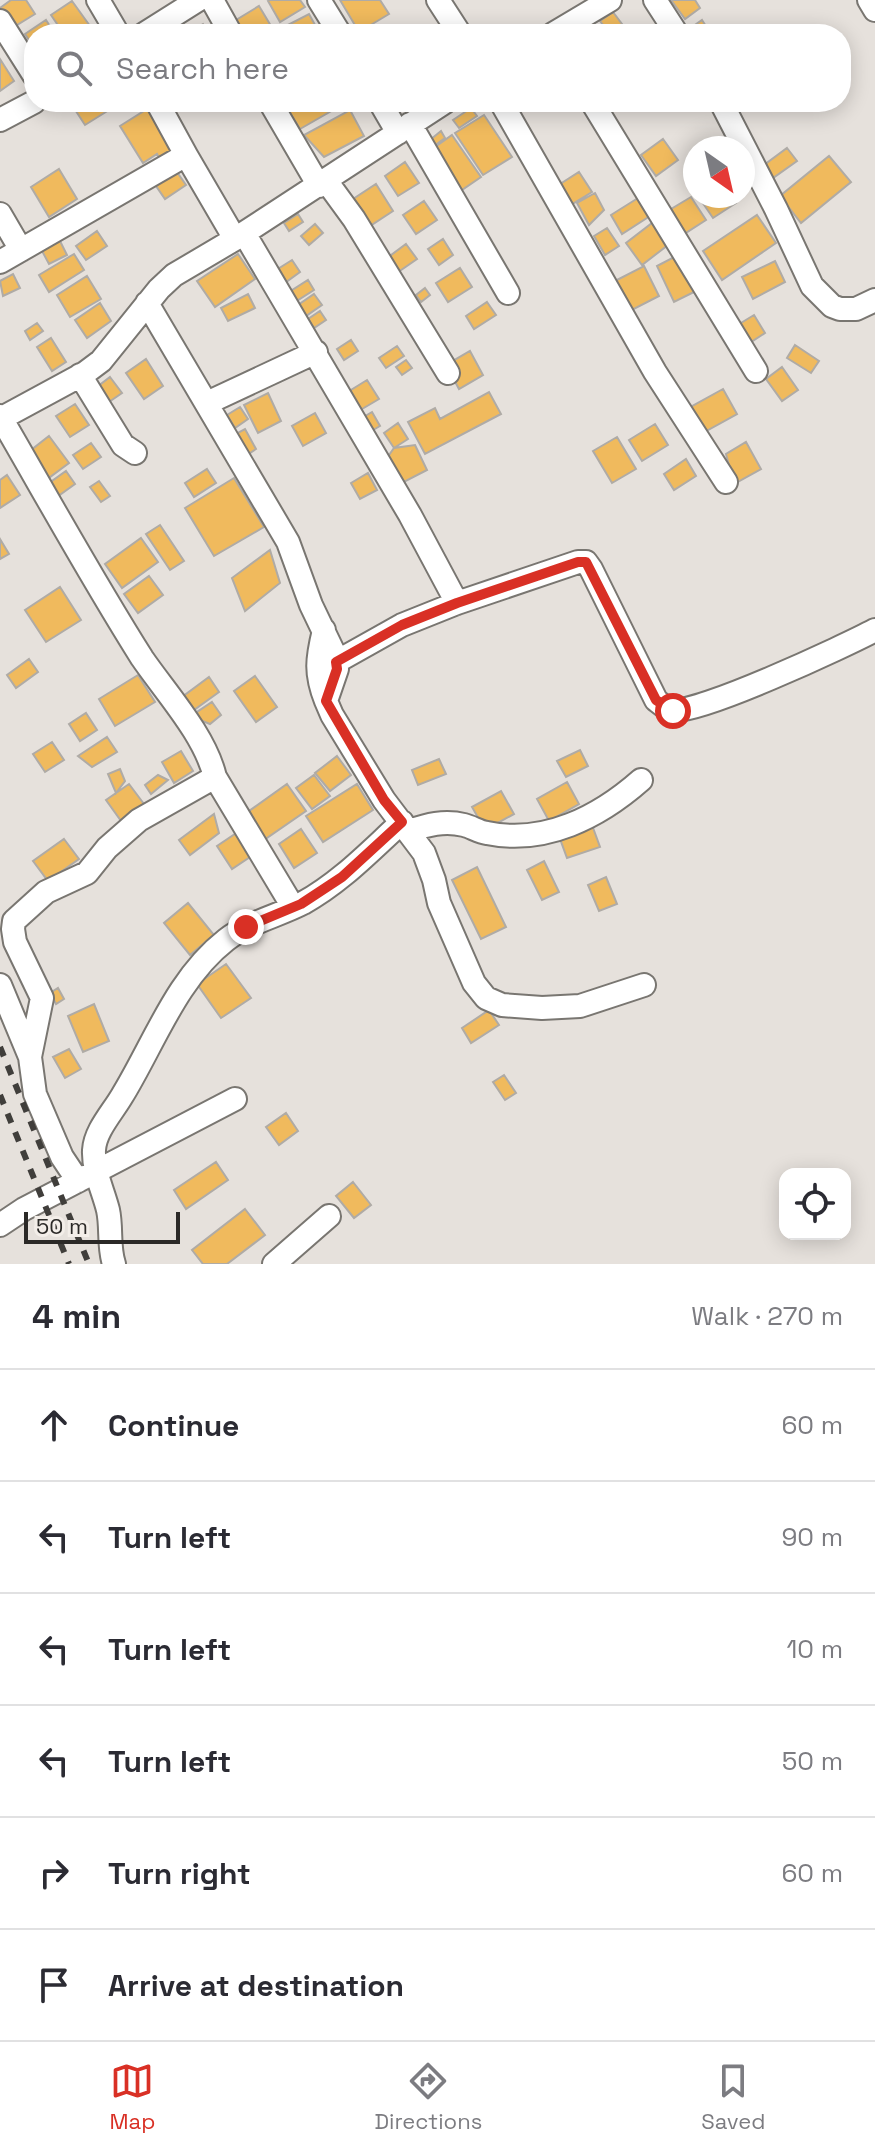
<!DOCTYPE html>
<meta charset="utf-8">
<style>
:root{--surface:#fff;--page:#f2f2f3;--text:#2b2b33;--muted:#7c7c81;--line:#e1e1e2;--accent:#d93025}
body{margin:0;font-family:"Space Grotesk",sans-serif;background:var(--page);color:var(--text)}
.controls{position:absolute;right:24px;bottom:24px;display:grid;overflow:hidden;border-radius:16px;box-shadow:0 4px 20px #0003}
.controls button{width:72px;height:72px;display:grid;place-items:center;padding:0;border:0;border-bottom:2px solid var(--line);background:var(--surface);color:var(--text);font:40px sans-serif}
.compass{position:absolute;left:683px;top:136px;width:72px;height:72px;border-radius:50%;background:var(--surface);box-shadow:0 4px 20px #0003;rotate:146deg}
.scale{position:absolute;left:24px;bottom:20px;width:156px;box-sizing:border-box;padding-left:8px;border:4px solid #2b2927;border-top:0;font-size:22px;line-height:28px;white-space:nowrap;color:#2b2927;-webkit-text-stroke:6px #f3eee9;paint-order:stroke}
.stop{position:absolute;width:24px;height:24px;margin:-18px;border:6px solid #d93025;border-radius:50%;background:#fff}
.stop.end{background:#d93025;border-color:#fff;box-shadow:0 2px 8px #0008}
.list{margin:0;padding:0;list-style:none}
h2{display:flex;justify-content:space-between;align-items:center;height:104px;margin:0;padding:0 32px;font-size:34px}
h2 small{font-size:26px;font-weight:400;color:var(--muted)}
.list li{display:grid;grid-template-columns:52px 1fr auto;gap:24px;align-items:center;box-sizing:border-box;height:112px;padding:0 32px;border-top:2px solid var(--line)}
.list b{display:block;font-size:30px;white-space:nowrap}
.list em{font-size:26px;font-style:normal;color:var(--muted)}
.icon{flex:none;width:44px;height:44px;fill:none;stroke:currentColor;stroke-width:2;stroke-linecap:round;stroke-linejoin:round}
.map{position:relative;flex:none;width:875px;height:1264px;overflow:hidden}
.search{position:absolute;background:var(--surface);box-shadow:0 4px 20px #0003;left:24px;right:24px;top:24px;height:88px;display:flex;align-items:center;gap:20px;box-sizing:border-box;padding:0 28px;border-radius:32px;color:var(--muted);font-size:30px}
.sheet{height:776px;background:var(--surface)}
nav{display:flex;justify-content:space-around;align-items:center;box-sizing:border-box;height:112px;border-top:2px solid var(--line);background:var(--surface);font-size:22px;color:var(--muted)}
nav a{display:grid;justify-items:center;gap:4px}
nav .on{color:var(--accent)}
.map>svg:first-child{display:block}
.building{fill:#f0ba5d;stroke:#afaba6;stroke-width:2}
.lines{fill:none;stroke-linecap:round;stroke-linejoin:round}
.minor-casing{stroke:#797671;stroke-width:26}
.minor{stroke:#fff;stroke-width:22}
.rail{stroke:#403e3b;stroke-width:6;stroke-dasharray:10 10;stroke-linecap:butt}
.route{stroke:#d93025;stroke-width:10}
</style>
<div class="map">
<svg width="875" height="1264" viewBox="0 0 875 1264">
<rect width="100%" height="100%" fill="#e6e1dc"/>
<path class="building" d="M11,0h15l9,14 -23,14 -12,-20z
M270,0h30l5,7 -25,15 -12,-21z
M340,0h40l9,14 -30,18z
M671,0h24l5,8 -15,11z
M72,1l18,25 -11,8h-15l-13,-19z
M259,6l12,20 -13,8h-14l-8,-14z
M613,12l9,12 -13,9 -9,-12z
M309,14l11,20h-29l-5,-8z
M46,20l9,14h-21v14l-9,-14z
M702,20l9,14h-25l-1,-2z
M203,24l7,10h-23z
M0,59l14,22 -14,10z
M70,102h34l5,8 -24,15z
M298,102h49l-47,27 -13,-21z
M152,106l27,43 -18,12 -4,-7 -14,9 -23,-37z
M471,108l6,8 -18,12 -6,-8z
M350,110l14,26 -40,21 -20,-22z
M484,115l28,42 -29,18 -28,-42z
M441,131l4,7 -11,8 -4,-6z
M452,135l29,42 -25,17 -28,-42z
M663,139l15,21 -22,16 -15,-21z
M787,148l10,13 -24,17 -9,-13z
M829,156l22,26 -50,41 -21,-27z
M405,162l14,21 -21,13 -13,-20z
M59,169l18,30 -28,18 -18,-30z
M177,172l9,13 -21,14 -9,-13z
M579,172l13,20 -23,14 -12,-20z
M376,184l17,27 -23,15 -17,-27z
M595,193l9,17 -15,15 -12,-22z
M698,196h33l5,7 -23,15z
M691,197l15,23 -25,16 -15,-24z
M638,198l12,18 -28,18 -11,-19z
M424,201l13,19 -21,14 -13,-19z
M298,214l5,8 -14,9 -5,-8z
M757,215l19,28 -54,37 -19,-29z
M652,223l16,22 -26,20 -16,-22z
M315,224l8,9 -14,12 -8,-9z
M607,228l12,18 -14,9 -11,-19z
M97,231l10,15 -21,14 -10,-14z
M59,239l8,16 -18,9 -8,-15z
M443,239l10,16 -14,10 -11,-16z
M406,244l11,15 -23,16 -11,-14z
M74,254l10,16 -35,22 -10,-17z
M238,254l17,25 -40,28 -18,-26z
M676,256l18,36 -20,10 -17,-36z
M292,260l8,12 -18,13 -9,-13z
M775,261l10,21 -32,17 -11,-22z
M644,266l15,30 -31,16 -15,-30z
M460,268l12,19 -24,15 -12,-19z
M13,274l7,14 -17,8 -3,-15z
M87,276l14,23 -31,18 -13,-22z
M308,280l6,10 -19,12 -6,-10z
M425,288l5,7 -9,7 -5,-7z
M248,294l7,14 -27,13 -7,-13z
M314,294l8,11 -16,11 -8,-11z
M487,302l9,13 -22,14 -8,-13z
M100,303l11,18 -24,17 -12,-18z
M320,311l6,9 -12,8 -6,-9z
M754,315l11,18 -17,11 -12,-18z
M37,323l6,8 -13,9 -5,-9z
M51,338l15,24 -14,9 -15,-24z
M351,340l7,11 -14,9 -7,-11z
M795,345l24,16 -8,12 -24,-15z
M397,346l7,10 -18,12 -7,-10z
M470,351l13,24 -24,14 -13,-24z
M146,359l17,27 -19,13 -18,-26z
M406,360l6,8 -10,7 -6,-8z
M782,367l16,23 -16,11 -16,-22z
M110,377l12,16 -13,9 -12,-15z
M367,380l12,19 -22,13 -11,-19z
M723,389l14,25 -36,20 -14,-25z
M489,392l12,22 -76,40 -17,-32 27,-14 5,11z
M268,393l13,28 -23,12 -14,-28z
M75,404l14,21 -19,12 -14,-21z
M240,407l8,12 -13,9 -8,-13z
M372,412l8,14 -12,7 -8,-14z
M315,413l11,20 -23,13 -11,-20z
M398,423l10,16 -14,9 -10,-15z
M655,424l13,21 -26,16 -13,-21z
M245,429l11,20 -12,8 -12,-21z
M49,436l20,27 -23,17 -20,-26z
M617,437l19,32 -24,14 -19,-32z
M746,442l15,27 -27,15 -8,-30z
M91,443l10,14 -18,12 -10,-14z
M415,445l12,25 -27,14 -13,-26 7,-10z
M686,459l10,17 -22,14 -10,-16z
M207,469l9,14 -22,14 -9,-14z
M66,471l9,13 -21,15 -9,-13z
M368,473l9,17 -17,9 -9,-16z
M7,475l13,20 -20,13v-28z
M234,478l30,49 -50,29 -29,-48z
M99,481l11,15 -9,6 -11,-15z
M160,525l24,36 -14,9 -24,-36z
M141,538l17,24 -36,26 -17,-24z
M0,539l9,15 -9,5z
M270,550l10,33 -35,28 -13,-33z
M149,576l14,19 -25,18 -14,-19z
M60,587l21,33 -35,22 -21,-32z
M29,659l9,13 -22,16 -9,-13z
M138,675l17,27 -40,24 -16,-27z
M255,676l22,31 -21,15 -22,-31z
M209,677l10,15 -25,18 -16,-10z
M212,702l9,13 -11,9 -10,-4 -3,-8z
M86,713l11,17 -17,11 -11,-17z
M107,737l10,15 -25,15 -14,-11z
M52,742l12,18 -19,12 -12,-18z
M580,750l8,16 -22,11 -9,-16z
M181,751l12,20 -19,12 -12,-21z
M337,756l14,19 -21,16 -15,-18z
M439,759l7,15 -28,11 -6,-15z
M120,769l5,12 -9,12 -8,-19z
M158,775l10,5 -17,14 -6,-9z
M314,775l16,21 -18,13 -16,-21z
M567,782l12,22 -30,17 -12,-22z
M129,784l18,24 -23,17 -18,-25z
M287,784l19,27 -45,31 -19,-26z
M357,784l16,26 -50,32 -17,-26z
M501,791l13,23 -29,16 -13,-23z
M214,814l5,19 -29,22 -11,-15z
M592,825l8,22 -33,11 -8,-22z
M301,829l16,24 -23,15 -15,-24z
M238,832l15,23 -21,14 -15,-23z
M64,839l15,20 -31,22 -15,-20z
M544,861l15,31 -17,8 -15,-30z
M477,867l29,60 -25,12 -29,-59z
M606,877l11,27 -18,7 -11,-26z
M188,903l26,32 -24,20 -26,-32z
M226,964l25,34 -30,20 -24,-34z
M58,988l6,11 -8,5 -6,-11z
M94,1004l15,37 -26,11 -15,-36z
M489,1010l10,15 -28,18 -9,-15z
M69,1049l12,20 -16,9 -12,-21z
M504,1075l12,18 -11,7 -12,-18z
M286,1113l12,18 -19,14 -13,-18z
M216,1162l12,18 -42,29 -12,-19z
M353,1182l18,23 -17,13 -18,-22z
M245,1209l20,26 -38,29h-24l-11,-14z"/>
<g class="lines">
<g class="minor-casing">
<path id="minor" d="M98,0l20,34
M212,0l19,34
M319,0l21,34
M438,0l22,34
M655,0l22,34
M869,0l6,10
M0,21l34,54
M144,34l54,-34
M553,34l57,-34
M157,102l29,53
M270,102l49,84
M380,102l18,31
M501,102l154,270 71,110
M592,102l164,269
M721,102l55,107 36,77 20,20 8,3h16l19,-9
M0,120l34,-18
M410,124l98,169
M327,182l27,37 94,154
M0,214l21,36
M244,233l166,282 47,88
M0,262l186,-107 49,84 210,-137
M147,303l141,239 23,63 23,48 3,16 -11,32 6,14 52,85 40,53 10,27 5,23 35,80 12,15 16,7 40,3 38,-2 64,-21
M80,375l43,70 12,8
M207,403l109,-51
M0,416c47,81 92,163 142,242 24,35 63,77 73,119l-76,43 -32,28 -20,25 -41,19 -32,29 -1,8 2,13 27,56 -12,59
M0,419l85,-46 16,-12 58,-72 15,-14 61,-36
M324,630c-7,29 -9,43 2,71
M336,662l66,-37 55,-22 121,-41h8l5,7 65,131c5,4 10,9 16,10 23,6 175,-65 203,-80
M215,777l78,130
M409,831c18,-6 35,-11 55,-6 8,2 15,7 23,8 58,12 112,-16 154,-53
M0,985l30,72 5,37 27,63 16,24
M0,1225l24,-16 211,-110
M114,1264c-6,-18 -2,-36 -6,-54 -5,-20 -15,-39 -14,-60 1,-19 18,-37 28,-54 32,-52 54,-117 104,-156 23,-18 52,-24 77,-37 38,-21 67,-52 99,-81
M274,1264l55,-48"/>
</g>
<use href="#minor" class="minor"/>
<path class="rail" d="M0,1047l89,217
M0,1095l69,169"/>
</g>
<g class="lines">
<path class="route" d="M246,927l55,-23 41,-27 60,-55 -18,-22 -58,-99 11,-32 -1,-7 66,-37 55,-22 121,-41h8l70,138 17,11"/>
</g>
</svg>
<div class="controls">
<button><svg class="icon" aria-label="locate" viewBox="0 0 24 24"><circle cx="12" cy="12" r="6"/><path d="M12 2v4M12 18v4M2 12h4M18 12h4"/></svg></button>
</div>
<svg class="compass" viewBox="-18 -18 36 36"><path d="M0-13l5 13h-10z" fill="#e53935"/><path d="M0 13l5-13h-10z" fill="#7c7c81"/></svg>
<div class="scale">50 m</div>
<div class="stop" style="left:673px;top:711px"></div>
<div class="stop end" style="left:246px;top:927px"></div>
<div class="search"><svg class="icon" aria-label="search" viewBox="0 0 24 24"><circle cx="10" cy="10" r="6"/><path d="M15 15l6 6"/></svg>Search here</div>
</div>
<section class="sheet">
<h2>4 min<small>Walk · 270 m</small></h2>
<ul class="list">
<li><svg class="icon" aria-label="ahead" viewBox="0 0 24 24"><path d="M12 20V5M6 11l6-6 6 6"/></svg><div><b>Continue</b></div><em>60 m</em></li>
<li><svg class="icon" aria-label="left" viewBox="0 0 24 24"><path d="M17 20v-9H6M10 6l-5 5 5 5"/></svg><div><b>Turn left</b></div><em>90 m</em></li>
<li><svg class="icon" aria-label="left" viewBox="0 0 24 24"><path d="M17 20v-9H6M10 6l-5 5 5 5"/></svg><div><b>Turn left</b></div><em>10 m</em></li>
<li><svg class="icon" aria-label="left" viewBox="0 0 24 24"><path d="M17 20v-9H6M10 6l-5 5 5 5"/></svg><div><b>Turn left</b></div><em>50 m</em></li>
<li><svg class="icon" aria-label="right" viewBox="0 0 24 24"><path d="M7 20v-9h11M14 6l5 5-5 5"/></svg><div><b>Turn right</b></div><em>60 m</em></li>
<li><svg class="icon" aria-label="arrive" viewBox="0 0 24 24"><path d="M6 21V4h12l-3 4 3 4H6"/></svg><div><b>Arrive at destination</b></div></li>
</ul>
</section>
<nav>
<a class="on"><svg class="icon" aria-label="map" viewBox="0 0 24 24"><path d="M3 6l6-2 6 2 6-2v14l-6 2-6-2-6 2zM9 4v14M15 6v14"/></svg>Map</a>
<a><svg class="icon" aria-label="directions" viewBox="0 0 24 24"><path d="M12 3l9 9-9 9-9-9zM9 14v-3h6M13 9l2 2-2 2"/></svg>Directions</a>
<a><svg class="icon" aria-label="saved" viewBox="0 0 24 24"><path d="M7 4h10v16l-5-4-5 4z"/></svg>Saved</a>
</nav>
